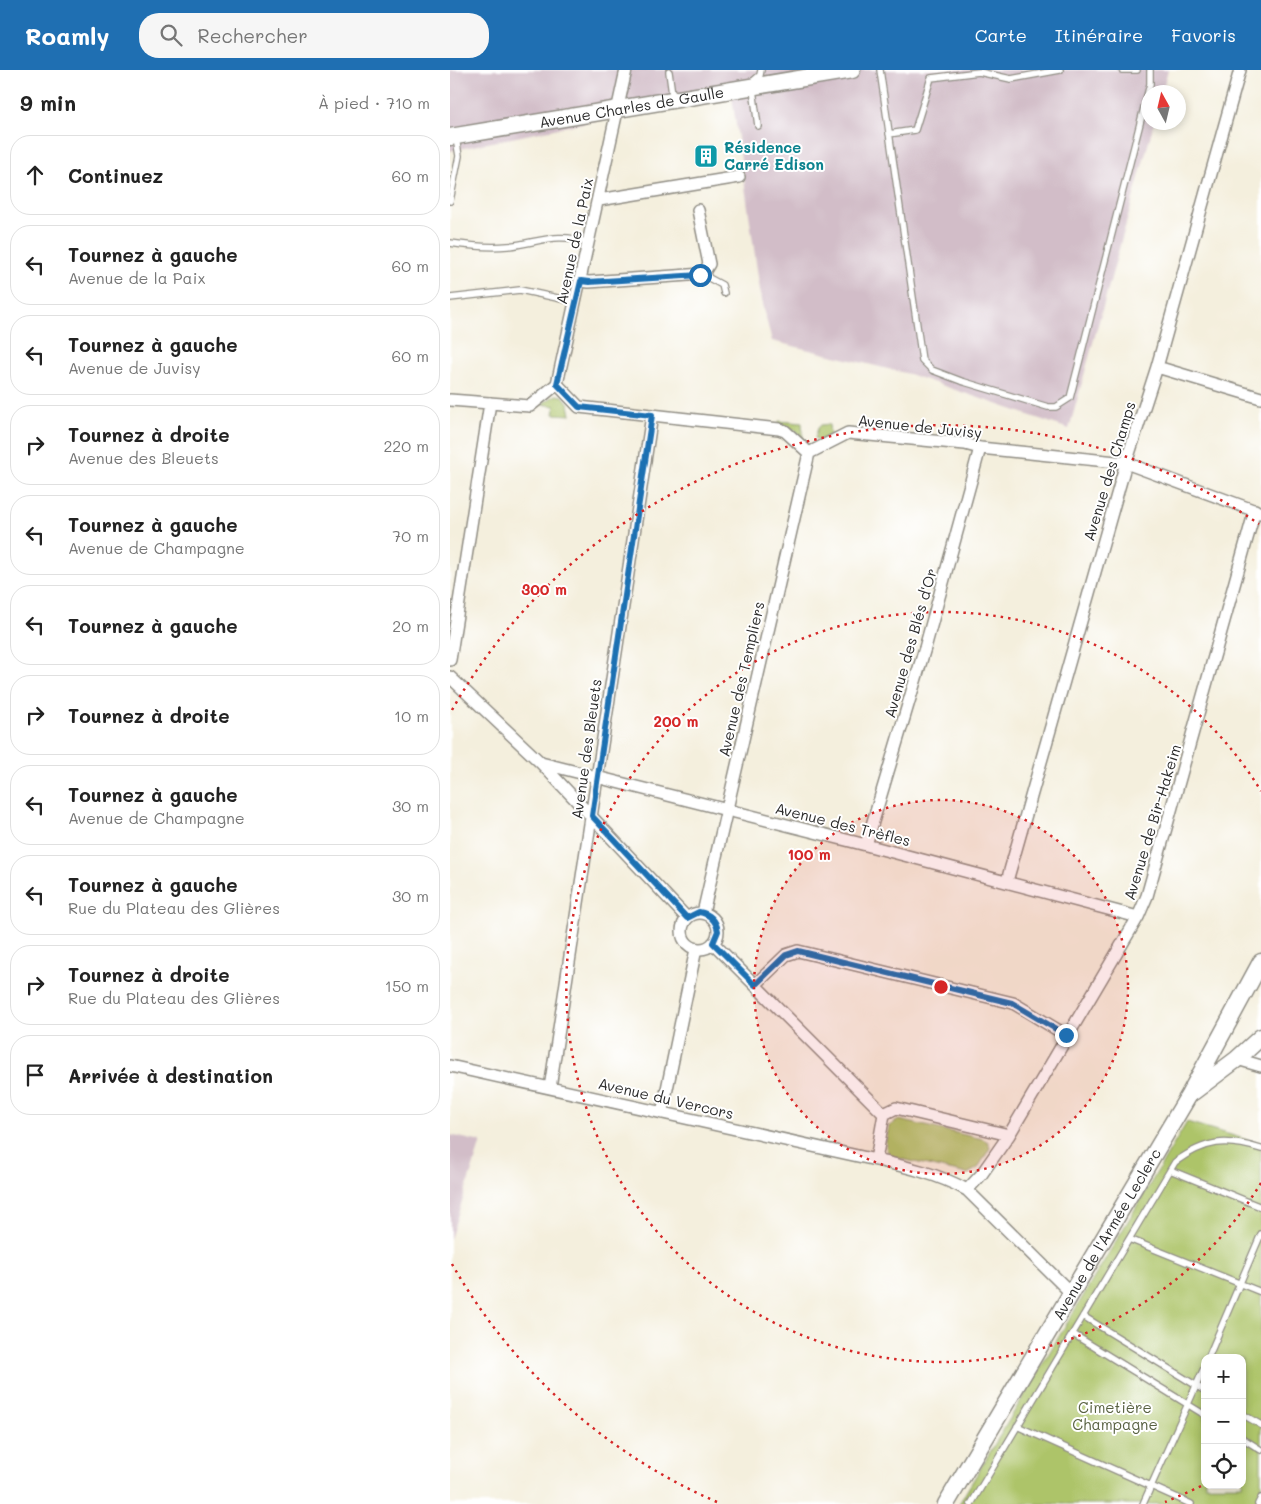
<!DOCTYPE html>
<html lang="fr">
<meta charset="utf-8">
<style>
:root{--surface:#fff;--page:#f6f6f6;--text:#222;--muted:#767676;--line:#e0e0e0;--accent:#1f6fb2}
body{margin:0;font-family:Mali,sans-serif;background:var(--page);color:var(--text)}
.controls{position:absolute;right:15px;bottom:15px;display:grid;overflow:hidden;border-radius:10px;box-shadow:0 2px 8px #0003}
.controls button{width:45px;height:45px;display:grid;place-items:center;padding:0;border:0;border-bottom:1px solid var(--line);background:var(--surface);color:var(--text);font:25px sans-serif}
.compass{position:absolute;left:691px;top:15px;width:45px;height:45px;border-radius:50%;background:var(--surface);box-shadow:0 2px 8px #0003;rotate:352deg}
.stop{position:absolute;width:15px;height:15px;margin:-11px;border:4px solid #1f6fb2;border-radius:50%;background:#fff}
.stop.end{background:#1f6fb2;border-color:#fff;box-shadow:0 1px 5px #0008}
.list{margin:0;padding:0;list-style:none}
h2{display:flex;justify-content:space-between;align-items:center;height:65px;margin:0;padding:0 20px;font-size:21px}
h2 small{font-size:16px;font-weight:400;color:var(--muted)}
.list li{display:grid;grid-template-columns:32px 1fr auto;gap:15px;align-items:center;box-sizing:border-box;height:80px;margin:0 10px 10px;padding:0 10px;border:1px solid var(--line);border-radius:20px}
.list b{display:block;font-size:19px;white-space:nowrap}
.list p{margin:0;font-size:16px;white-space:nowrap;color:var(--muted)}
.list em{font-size:16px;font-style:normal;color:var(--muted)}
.icon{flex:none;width:28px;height:28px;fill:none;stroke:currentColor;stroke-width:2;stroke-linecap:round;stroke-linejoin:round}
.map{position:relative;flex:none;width:811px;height:1434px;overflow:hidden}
header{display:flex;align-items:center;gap:30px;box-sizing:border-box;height:70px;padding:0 25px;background:var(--accent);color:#fff}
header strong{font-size:24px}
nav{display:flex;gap:28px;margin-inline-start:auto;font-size:18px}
.search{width:350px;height:45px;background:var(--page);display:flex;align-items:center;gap:12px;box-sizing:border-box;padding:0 18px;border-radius:20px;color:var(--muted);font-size:19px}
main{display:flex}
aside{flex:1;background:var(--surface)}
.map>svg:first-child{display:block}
.industrial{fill:#d2bdc8}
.green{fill:#adc469;stroke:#6c784a;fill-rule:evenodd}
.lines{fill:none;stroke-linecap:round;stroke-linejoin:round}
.lane-casing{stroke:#908d84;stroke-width:8}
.street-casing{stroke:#908d84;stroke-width:14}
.secondary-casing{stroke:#908d84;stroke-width:19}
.lane{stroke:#fff;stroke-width:5.5}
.street{stroke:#fff;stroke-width:11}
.secondary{stroke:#fff;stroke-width:16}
.route{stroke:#1f6fb2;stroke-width:6}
.ring{fill:none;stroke:#d62828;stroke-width:2.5;stroke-dasharray:2.5 5}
.labels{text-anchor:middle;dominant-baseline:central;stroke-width:4;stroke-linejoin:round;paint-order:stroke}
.street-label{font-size:15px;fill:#2b2b2b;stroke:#fff}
.culture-label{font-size:15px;font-weight:bold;fill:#0d838f;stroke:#fff;text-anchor:start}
.park-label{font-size:15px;fill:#586141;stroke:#fff}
.centre{fill:#d62828;stroke:#fff;stroke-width:2.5}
.ring-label{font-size:15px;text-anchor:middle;font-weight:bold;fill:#d62828;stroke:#fff;stroke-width:4;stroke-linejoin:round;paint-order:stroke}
</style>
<header>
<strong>Roamly</strong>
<div class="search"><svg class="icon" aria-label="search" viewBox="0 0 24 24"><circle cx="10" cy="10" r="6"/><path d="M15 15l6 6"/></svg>Rechercher</div>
<nav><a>Carte</a><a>Itinéraire</a><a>Favoris</a></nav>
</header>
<main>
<aside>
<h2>9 min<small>À pied · 710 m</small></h2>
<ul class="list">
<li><svg class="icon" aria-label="ahead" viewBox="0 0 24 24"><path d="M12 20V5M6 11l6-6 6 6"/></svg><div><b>Continuez</b></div><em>60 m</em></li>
<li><svg class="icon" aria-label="left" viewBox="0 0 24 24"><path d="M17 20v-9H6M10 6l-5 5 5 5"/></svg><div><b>Tournez à gauche</b><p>Avenue de la Paix</p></div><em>60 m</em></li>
<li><svg class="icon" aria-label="left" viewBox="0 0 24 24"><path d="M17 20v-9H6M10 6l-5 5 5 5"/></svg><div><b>Tournez à gauche</b><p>Avenue de Juvisy</p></div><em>60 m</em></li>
<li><svg class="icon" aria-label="right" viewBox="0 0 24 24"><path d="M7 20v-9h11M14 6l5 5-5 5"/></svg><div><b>Tournez à droite</b><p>Avenue des Bleuets</p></div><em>220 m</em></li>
<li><svg class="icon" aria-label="left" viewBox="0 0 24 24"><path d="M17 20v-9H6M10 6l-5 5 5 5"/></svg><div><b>Tournez à gauche</b><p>Avenue de Champagne</p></div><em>70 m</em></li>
<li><svg class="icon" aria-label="left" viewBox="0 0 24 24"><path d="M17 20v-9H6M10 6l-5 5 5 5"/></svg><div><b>Tournez à gauche</b></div><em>20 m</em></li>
<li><svg class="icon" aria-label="right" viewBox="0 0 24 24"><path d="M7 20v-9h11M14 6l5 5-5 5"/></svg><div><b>Tournez à droite</b></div><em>10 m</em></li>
<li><svg class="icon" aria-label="left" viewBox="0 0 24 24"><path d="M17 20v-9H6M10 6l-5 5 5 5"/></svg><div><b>Tournez à gauche</b><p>Avenue de Champagne</p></div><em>30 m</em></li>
<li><svg class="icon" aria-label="left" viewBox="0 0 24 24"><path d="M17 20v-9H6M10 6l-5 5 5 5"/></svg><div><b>Tournez à gauche</b><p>Rue du Plateau des Glières</p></div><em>30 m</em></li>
<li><svg class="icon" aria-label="right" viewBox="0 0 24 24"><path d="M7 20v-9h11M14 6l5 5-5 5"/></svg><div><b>Tournez à droite</b><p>Rue du Plateau des Glières</p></div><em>150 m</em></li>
<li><svg class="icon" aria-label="arrive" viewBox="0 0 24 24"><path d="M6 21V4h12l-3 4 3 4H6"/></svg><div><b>Arrivée à destination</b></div></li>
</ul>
</aside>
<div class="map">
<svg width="811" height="1434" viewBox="0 0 811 1434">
<rect width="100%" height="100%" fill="#fff"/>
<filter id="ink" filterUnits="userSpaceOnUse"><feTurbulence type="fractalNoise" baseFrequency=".02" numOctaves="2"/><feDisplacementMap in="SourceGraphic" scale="10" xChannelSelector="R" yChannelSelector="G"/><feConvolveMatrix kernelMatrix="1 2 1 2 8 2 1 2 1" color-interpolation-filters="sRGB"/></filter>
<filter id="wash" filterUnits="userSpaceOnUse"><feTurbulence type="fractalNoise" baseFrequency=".0096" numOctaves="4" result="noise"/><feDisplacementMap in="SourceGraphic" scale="20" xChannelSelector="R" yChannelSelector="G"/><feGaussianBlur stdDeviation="1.12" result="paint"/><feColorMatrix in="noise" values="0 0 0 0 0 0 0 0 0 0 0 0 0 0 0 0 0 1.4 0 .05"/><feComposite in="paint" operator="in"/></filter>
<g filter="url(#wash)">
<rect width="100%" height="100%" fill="#f4efdd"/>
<path class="industrial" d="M0,0h718l-6,22h-14v30l6,1 -85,306 -160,-55 -137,-33 -10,-37 -30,-207 -140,24 -142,30z
M0,1065l31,7 -31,97z"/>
<path class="green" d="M106,325l7,1 6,8 2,11 -17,-1 1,-8 -14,-2z
M329,351l23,2 1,17 -8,-10 -16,-6z
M379,354l1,11 -11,6 -4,-3 3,-10 3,-3z
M449,1050l84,19 5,3 2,6 -12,20 -11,6 -74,-17c-12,-8 -6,-19 -4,-31z
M737,1052l74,22v360h-302zM755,1288h37v127h-37z"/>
</g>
<g filter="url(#ink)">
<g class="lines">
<g class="lane-casing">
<path id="lane" d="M430,0l42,290 10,10 29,11 87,26h8l14,-9 80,-314v-14
M672,0h15
M219,2l3,22
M308,56l-6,-44 8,-7 1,-5
M439,64l26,-4 16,-52 48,-6 32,7 49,-9
M0,131l9,-45 -3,-18
M0,173c20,3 38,5 58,3 30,-3 50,-15 80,-3
M256,202l3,6 13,7 2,8
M0,228l70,-8 56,12
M720,1100l91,37
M679,1169l132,53
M633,1246l122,75
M623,1264l132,81
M758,1288l53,-124
M792,1344l19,11
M567,1356l174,78
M792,1368l19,12
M521,1434l204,-342c31,-22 51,-24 86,-13
M693,1434l62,-138
M808,1434l3,-6"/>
</g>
<g class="street-casing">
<path id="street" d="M149,130l140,-23
M131,211l8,1 114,-8 6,-10 -11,-54
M707,297l104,31
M107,314l22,23 200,22 6,2 24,22 39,-20 117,11 15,4 146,15 135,50
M107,314l69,-314
M0,330l80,6 27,-22
M0,590l40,-257
M0,607l91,86 146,155
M91,693l325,82 272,72
M416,775l59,-197 55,-200
M557,811l119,-418 31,-96 83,-297
M232 861a18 18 0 1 1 36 0a18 18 0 1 1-36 0Z
M253,843l106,-460
M263,873l171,171
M305,915l31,-30 12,-4 215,52 53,32
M787,989l24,7
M0,996l426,94
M100,1018l102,-673
M212,1043l34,-164
M559,1065l-113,-27 -12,6 -8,46c32,7 62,14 91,30l105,104
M517,1120l14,-15 28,-40 129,-218 9,-21 108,-386"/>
</g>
<g class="secondary-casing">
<g id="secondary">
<path id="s1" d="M0,67l402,-67"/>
<path d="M743,1022l44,-33 24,-22"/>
<path id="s2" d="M496,1434l243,-409 72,-133"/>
</g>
</g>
<use href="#lane" class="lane"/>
<use href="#street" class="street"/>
<use href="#secondary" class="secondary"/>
</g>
</g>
<g class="lines" filter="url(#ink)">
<path class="route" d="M250,205l-111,7 -8,-1 -24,103 22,23 73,8 -60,401 95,102 12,-6c11,2 17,8 19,19l-5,12 42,42 31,-30 12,-4 214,52 54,32"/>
</g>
<circle cx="491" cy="917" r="187" fill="#d62828" fill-opacity=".12"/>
<g class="ring">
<circle cx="491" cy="917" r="187"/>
<path d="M811 1113A375 375 0 1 1 811 721"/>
<path d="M751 1416A562 562 0 0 1 715 1432M267 1432A562 562 0 0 1 2 1194M2 640A562 562 0 0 1 809 454"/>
</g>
<defs>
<g id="building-square" transform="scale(1.25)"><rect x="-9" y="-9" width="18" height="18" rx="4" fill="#0f9aa8" stroke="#fff"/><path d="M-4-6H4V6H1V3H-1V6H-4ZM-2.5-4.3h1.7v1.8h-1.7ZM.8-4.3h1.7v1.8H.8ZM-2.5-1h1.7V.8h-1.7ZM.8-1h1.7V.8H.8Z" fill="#fff"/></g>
</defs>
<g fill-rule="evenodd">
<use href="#building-square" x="256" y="86"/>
</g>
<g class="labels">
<g class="street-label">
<text stroke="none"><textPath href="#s1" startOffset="184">Avenue Charles de Gaulle</textPath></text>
<text transform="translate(124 171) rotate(-78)">Avenue de la Paix</text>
<text transform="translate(470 356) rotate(6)">Avenue de Juvisy</text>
<text transform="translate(659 401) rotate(-73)">Avenue des Champs</text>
<text transform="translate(460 573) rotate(-74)">Avenue des Blés d'Or</text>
<text transform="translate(291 609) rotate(-77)">Avenue des Templiers</text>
<text transform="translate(136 679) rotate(-82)">Avenue des Bleuets</text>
<text transform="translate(702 752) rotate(-73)">Avenue de Bir-Hakeim</text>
<text transform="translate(393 754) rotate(14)">Avenue des Trèfles</text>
<text transform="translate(216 1028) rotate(13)">Avenue du Vercors</text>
<text stroke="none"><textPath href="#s2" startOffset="314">Avenue de l'Armée Leclerc</textPath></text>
</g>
<g class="culture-label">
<text x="274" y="77">Résidence<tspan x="274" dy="17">Carré Edison</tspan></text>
</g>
<g class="park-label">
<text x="665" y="1337">Cimetière<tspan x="665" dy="17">Champagne</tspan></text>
</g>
</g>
<circle cx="491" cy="917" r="8" class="centre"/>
<g class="ring-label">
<text x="94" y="525">300 m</text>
<text x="226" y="657">200 m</text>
<text x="359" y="790">100 m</text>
</g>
</svg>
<div class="controls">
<button>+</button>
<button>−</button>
<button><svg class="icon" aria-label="locate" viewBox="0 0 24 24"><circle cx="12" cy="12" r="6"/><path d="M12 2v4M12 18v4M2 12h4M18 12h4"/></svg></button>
</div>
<svg class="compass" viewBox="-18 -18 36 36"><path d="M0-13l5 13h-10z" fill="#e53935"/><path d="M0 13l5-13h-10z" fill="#767676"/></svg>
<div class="stop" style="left:250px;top:205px"></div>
<div class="stop end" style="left:616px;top:965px"></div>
</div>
</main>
